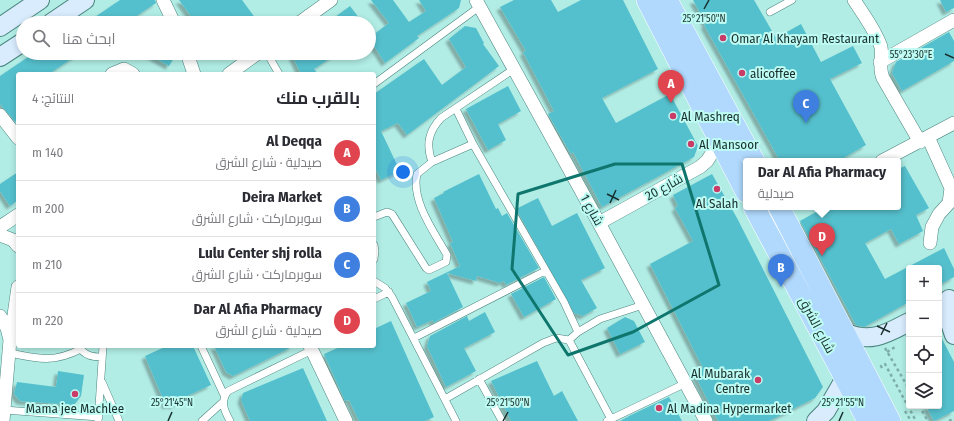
<!DOCTYPE html>
<html lang="ar">
<meta charset="utf-8">
<style>
:root{--surface:#fff;--page:#f7f7f7;--text:#2b2b33;--muted:#7c7c81;--line:#e1e1e2;--accent:#ca3c68}
body{margin:0;font-family:"Fira Sans Condensed",Cairo,sans-serif;background:var(--page);color:var(--text);direction:rtl}
.controls{position:absolute;right:12px;bottom:12px;display:grid;overflow:hidden;border-radius:4px;box-shadow:0 2px 6px #0003}
.controls button{width:36px;height:36px;display:grid;place-items:center;padding:0;border:0;border-bottom:1px solid var(--line);background:var(--surface);color:var(--text);font:20px sans-serif}
.you{position:absolute;left:403px;top:172px;width:14px;height:14px;margin:-10px;border:3px solid #fff;border-radius:50%;background:#1a73e8;box-shadow:0 0 0 6px #1a73e833}
.badge{display:grid;place-items:center;width:26px;height:26px;border-radius:50%;background:var(--accent);color:#fff;font-size:13px;font-weight:700}
.pin{position:absolute;translate:-50% -33px;filter:drop-shadow(0 1px 2px #0008)}
.pin::after{content:'';position:absolute;top:21px;width:14px;height:12px;background:inherit;clip-path:polygon(0 0,100% 0,50% 100%)}
.popup{position:absolute;left:743px;top:158px;width:158px;height:52px;box-sizing:border-box;display:grid;place-content:center;border-radius:4px;background:var(--surface);filter:drop-shadow(0 1px 3px #0005);font-size:13px;white-space:nowrap;color:var(--muted)}
.popup b{font-size:15px;color:var(--text)}
.popup::after{content:'';position:absolute;left:50%;top:100%;margin-left:-8px;border:8px solid transparent;border-top-color:var(--surface)}
.list{margin:0;padding:0;list-style:none}
h2{display:flex;justify-content:space-between;align-items:center;height:52px;margin:0;padding:0 16px;font-size:17px}
h2 small{font-size:13px;font-weight:400;color:var(--muted)}
.list li{display:grid;grid-template-columns:26px 1fr auto;gap:12px;align-items:center;box-sizing:border-box;height:56px;padding:0 16px;border-top:1px solid var(--line)}
.list b{display:block;font-size:15px;white-space:nowrap}
.list p{margin:0;font-size:13px;white-space:nowrap;color:var(--muted)}
.list em{font-size:13px;font-style:normal;color:var(--muted)}
.icon{flex:none;width:22px;height:22px;fill:none;stroke:currentColor;stroke-width:2;stroke-linecap:round;stroke-linejoin:round}
.map{position:relative;flex:none;width:954px;height:421px;overflow:hidden;direction:ltr}
.search{position:absolute;background:var(--surface);box-shadow:0 2px 6px #0003;left:16px;top:16px;width:360px;height:44px;display:flex;align-items:center;gap:10px;box-sizing:border-box;padding:0 14px;border-radius:22px;color:var(--muted);font-size:15px}
.panel{position:absolute;background:var(--surface);box-shadow:0 2px 6px #0003;left:16px;top:72px;width:360px;height:276px;border-radius:4px;direction:rtl}
.map>svg:first-child{display:block}
.building{fill:#54c0cd;filter:url(#shadow)}
.lines{fill:none;stroke-linecap:round;stroke-linejoin:round}
.lane-casing{stroke:#4b847e;stroke-width:8}
.street-casing{stroke:#4b847e;stroke-width:14}
.secondary-casing{stroke:#4b847e;stroke-width:20}
.primary-casing{stroke:#fff;stroke-width:22}
.path{stroke:#7eaea8;stroke-width:2.5;stroke-dasharray:3 3;stroke-linecap:butt}
.lane{stroke:#fff;stroke-width:7}
.street{stroke:#fff;stroke-width:13}
.secondary{stroke:#d8ecfe;stroke-width:18}
.primary{stroke:#b0d9fd;stroke-width:21}
.marked{fill:none;stroke:#0f766e;stroke-width:3;stroke-linejoin:round}
.ticks{fill:none;stroke:#18302d;stroke-width:1.5}
.poi-dot{fill:#ca3c68;stroke:#befbf3;stroke-width:1.5}
.labels{text-anchor:middle;dominant-baseline:central;stroke-width:4;stroke-linejoin:round;paint-order:stroke}
.poi-label{font-size:13px;fill:#18302d;stroke:#befbf3;text-anchor:start}
.street-label{font-size:13px;fill:#18302d;stroke:#befbf3}
.ticks-label{font-size:10px;text-anchor:middle;fill:#18302d;stroke:#befbf3;stroke-width:4;stroke-linejoin:round;paint-order:stroke}
</style>
<div class="map">
<svg width="954" height="421" viewBox="0 0 954 421">
<defs>
<filter id="shadow"><feDropShadow dx="-3.5" dy="3.5" stdDeviation="1" flood-color="#0004"/></filter>
</defs>
<rect width="100%" height="100%" fill="#b1ede5"/>
<path class="building" d="M120,0h35l1,3 -30,20h-40z
M179,0h63l17,23h-63z
M371,0h22l16,22 17,-11 -7,-11h42l-2,8 -42,28 2,2 -34,25 -16,-25 20,-15z
M514,0h37l7,12 23,-12h42l35,69 -56,29 14,25 54,-29 28,52 -4,11 -92,50 -29,-55 -2,2 -23,-40 6,-3 -31,-59 3,-1 -26,-44z
M693,0h61l22,38 25,-14 20,38 32,-16 9,17 -32,16 36,66 -28,16h-58l-76,-136 2,-1z
M940,0h14v8l-8,4z
M350,6l13,17h-36z
M465,26l11,2 8,15 -1,1 16,22 -92,69 -9,-12 -17,8 19,40 -19,9 -7,-15v-71l50,-35 18,26 24,-18 -17,-28z
M949,32l5,9v20l-52,30 -10,-18 4,-11z
M34,53h46l-31,21h-31v51l-18,-21v-28z
M146,53h31l-8,13z
M291,53h47l-24,16 4,5h-17z
M508,86l13,25 -23,13 8,16 -18,10 -22,-41z
M905,166l24,42 -13,7 7,16 -24,13 -8,-15 -26,14 20,36 59,-31 10,21v8l-15,8v-17h-30v34l-45,25 -8,-2 -56,-104 25,-14h73v-38z
M18,172v28l-8,6 -10,-15v-7z
M479,174l17,35 2,-1 4,8 5,-3 32,55 -33,17 -2,-4 -4,2 -23,-7 -1,5 -29,-8 16,34 -30,16v-3l-16,7 -11,-24 25,-12 -4,-9 33,-16 -10,-23 3,-1 -19,-44 10,-5 -1,-1z
M712,174l25,44 86,169 -8,11 -46,23h-51l-24,-48 9,-5 -53,-104 43,-23 -18,-33 3,-2 -5,-11z
M538,198l14,28 25,-13 28,55 -24,12 16,28 -14,8 -9,-3 -58,-104z
M544,277l12,22 -32,18 -13,-23z
M485,312l10,20 -31,16 12,23 -30,16 -19,-41 3,-10 37,-20 2,5z
M625,317l9,4 11,21 -25,12 -13,-26z
M391,321l43,96 -9,4h-66l-10,-21 -4,1 -21,-47 18,-8h32v-17z
M939,333l15,29v49l-20,10 -8,-15h13z
M167,346h26l18,39 -24,11v2l-15,8 -1,-2 -5,2 -21,-50z
M214,346h80l-61,30 -7,-4z
M537,361l17,35 8,-5 16,30h-67l-20,-40z
M303,368l24,53h-77l-9,-21 2,-7z
M58,371l26,4 -3,21 -7,9 -54,-4 -6,-7 3,-12 39,5z
M669,397l13,24h-62l11,-6z"/>
<g class="lines">
<g class="lane-casing">
<path id="lane" d="M770,12l22,-12
M267,53l12,21
M374,84l105,-77
M456,109l17,35 91,158 14,30 -9,8
M432,162c-6,-17 -4,-30 9,-44l73,-49
M374,217l13,-5 5,2 34,54 3,2 17,-8 1,-7c-13,-23 -36,-54 -30,-81l15,-12 41,-18
M374,245l1,6 -1,8
M374,281l11,7 7,9 64,124
M374,299l15,-7
M578,332l22,-13 43,-14
M414,338l131,-67
M79,346c5,10 14,11 23,11
M201,346l23,49
M10,353c28,6 44,10 71,-4
M479,379l23,42
M102,382l17,39
M445,399l98,-56 13,-5 13,2 42,79
M4,410l95,7
M98,421l5,-75
M202,421l21,-19
M230,421c-6,-11 -10,-19 -2,-30l84,-41
M607,421l79,-38"/>
</g>
<g class="street-casing">
<path id="street" d="M163,0l11,23
M476,0l123,223 107,198
M854,0c9,14 22,31 27,47 2,11 -3,20 2,31l37,64
M299,23l32,-23
M187,53l7,21
M880,62l74,-42
M112,74l12,-5 9,5
M229,74l29,-21
M0,115l18,23
M928,137l23,51 -2,15 -10,11 -7,13 -2,16
M882,161l72,-38
M599,223l101,-56 7,-6 12,-19
M0,227l18,-12
M0,235l13,5 5,6
M0,316l7,12 3,12 -7,81
M11,336l7,-49
M310,346l36,75"/>
</g>
<g class="secondary-casing">
<path id="secondary" d="M51,23l34,-23
M0,27l40,-27
M0,57l23,-15
M949,299l-1,18 6,18
M844,332c26,12 42,2 65,-10
M816,421l10,-10 19,-33"/>
</g>
<g class="primary-casing">
<path id="primary" d="M647,0l99,192
M667,0l87,161
M754,207l114,214
M779,207l111,214"/>
</g>
<path class="path" d="M885,348l24,41
M887,352l8,-5
M882,368l-1,-2 4,-2 31,57
M919,406l9,15
M905,411l6,10
M949,421l5,-3"/>
<use href="#lane" class="lane"/>
<use href="#street" class="street"/>
<use href="#secondary" class="secondary"/>
<use href="#primary" class="primary"/>
</g>
<path class="marked" d="M615,164h67l37,121 -86,47 -65,23 -56,-86 6,-75z"/>
<path class="ticks" d="M704,9l5,-9M945,54l9,4M607,194l12,6M610,203l6,-13M877,326l13,6M881,335l6,-12M168,421l4,-9M503,421l5,-9M839,421l4,-9"/>
<g class="poi-dot">
<circle cx="723" cy="38" r="4"/>
<circle cx="742" cy="73" r="4"/>
<circle cx="673" cy="116" r="4"/>
<circle cx="691" cy="144" r="4"/>
<circle cx="717" cy="189" r="4"/>
<circle cx="758" cy="380" r="4"/>
<circle cx="75" cy="394" r="4"/>
<circle cx="659" cy="408" r="4"/>
</g>
<g class="labels">
<g class="poi-label">
<text x="731" y="38">Omar Al Khayam Restaurant</text>
<text x="750" y="73">alicoffee</text>
<text x="681" y="116">Al Mashreq</text>
<text x="699" y="144">Al Mansoor</text>
<text x="717" y="203" text-anchor="middle">Al Salah</text>
<text x="750" y="373" text-anchor="end">Al Mubarak<tspan x="750" dy="15">Centre</tspan></text>
<text x="75" y="408" text-anchor="middle">Mama jee Machlee</text>
<text x="667" y="408">Al Madina Hypermarket</text>
</g>
<g class="street-label">
<text transform="translate(664 187) rotate(-29)">شارع 20</text>
<text transform="translate(592 210) rotate(61)">شارع 1</text>
<text transform="translate(817 325) rotate(62)">شارع الشرق</text>
</g>
</g>
<g class="ticks-label">
<text x="704" y="22">25°21'50"N</text>
<text x="911" y="58">55°23'30"E</text>
<text x="172" y="406">25°21'45"N</text>
<text x="508" y="406">25°21'50"N</text>
<text x="843" y="406">25°21'55"N</text>
</g>
</svg>
<div class="controls">
<button>+</button>
<button>−</button>
<button><svg class="icon" aria-label="locate" viewBox="0 0 24 24"><circle cx="12" cy="12" r="6"/><path d="M12 2v4M12 18v4M2 12h4M18 12h4"/></svg></button>
<button><svg class="icon" aria-label="layers" viewBox="0 0 24 24"><path d="M12 4l9 5-9 5-9-5zM3 14l9 5 9-5"/></svg></button>
</div>
<div class="you"></div>
<div class="pin badge" style="left:671px;top:103px;background:#e0444e">A</div>
<div class="pin badge" style="left:781px;top:287px;background:#3f7fe0">B</div>
<div class="pin badge" style="left:806px;top:123px;background:#3f7fe0">C</div>
<div class="pin badge" style="left:822px;top:256px;background:#e0444e">D</div>
<div class="popup"><b>Dar Al Afia Pharmacy</b>صيدلية</div>
<div class="search"><svg class="icon" aria-label="search" viewBox="0 0 24 24"><circle cx="10" cy="10" r="6"/><path d="M15 15l6 6"/></svg>ابحث هنا</div>
<section class="panel">
<h2>بالقرب منك<small>النتائج: 4</small></h2>
<ul class="list">
<li><span class="badge" style="background:#e0444e">A</span><div><b>Al Deqqa</b><p>صيدلية · شارع الشرق</p></div><em>140 m</em></li>
<li><span class="badge" style="background:#3f7fe0">B</span><div><b>Deira Market</b><p>سوبرماركت · شارع الشرق</p></div><em>200 m</em></li>
<li><span class="badge" style="background:#3f7fe0">C</span><div><b>Lulu Center shj rolla</b><p>سوبرماركت · شارع الشرق</p></div><em>210 m</em></li>
<li><span class="badge" style="background:#e0444e">D</span><div><b>Dar Al Afia Pharmacy</b><p>صيدلية · شارع الشرق</p></div><em>220 m</em></li>
</ul>
</section>
</div>
